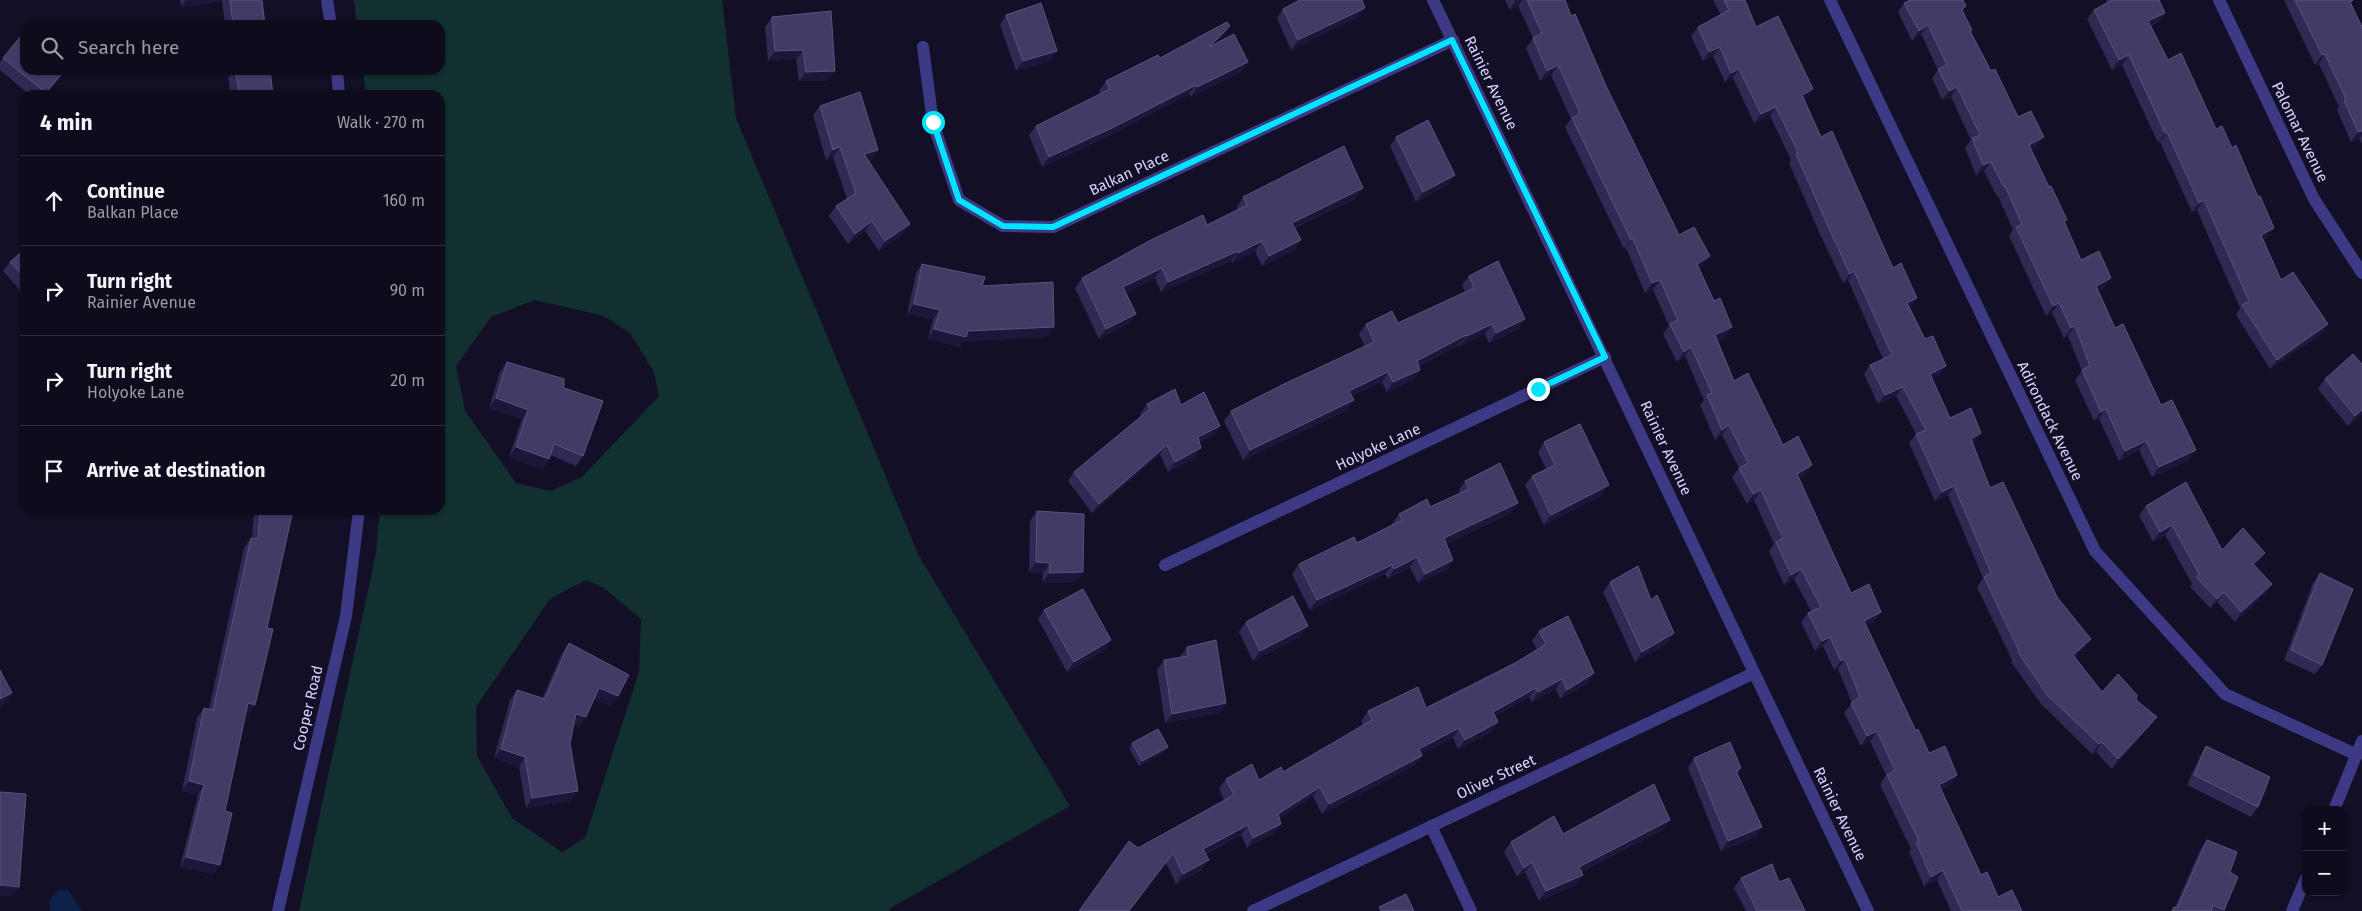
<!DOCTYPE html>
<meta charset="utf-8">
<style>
:root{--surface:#0e0b1c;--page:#171425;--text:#f1f3f6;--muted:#9b9ba3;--line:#2e2b3b}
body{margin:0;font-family:"Fira Sans",sans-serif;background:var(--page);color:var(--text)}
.controls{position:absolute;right:15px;bottom:15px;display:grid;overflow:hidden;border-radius:10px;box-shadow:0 1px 4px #0004}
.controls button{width:45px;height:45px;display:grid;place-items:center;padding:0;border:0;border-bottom:1px solid var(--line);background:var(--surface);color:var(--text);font:25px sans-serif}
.stop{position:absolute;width:15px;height:15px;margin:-11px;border:4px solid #00e5ff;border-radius:50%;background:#fff}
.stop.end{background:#00e5ff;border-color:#fff;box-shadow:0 1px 5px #0008}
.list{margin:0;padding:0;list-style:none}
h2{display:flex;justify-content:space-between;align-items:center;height:65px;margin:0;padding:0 20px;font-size:21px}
h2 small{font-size:16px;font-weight:400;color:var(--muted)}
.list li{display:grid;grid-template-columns:32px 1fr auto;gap:15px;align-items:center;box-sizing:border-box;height:90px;padding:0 20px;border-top:1px solid var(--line)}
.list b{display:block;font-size:19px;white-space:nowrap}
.list p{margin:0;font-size:16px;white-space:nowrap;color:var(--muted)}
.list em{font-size:16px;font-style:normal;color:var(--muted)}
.icon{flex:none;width:28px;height:28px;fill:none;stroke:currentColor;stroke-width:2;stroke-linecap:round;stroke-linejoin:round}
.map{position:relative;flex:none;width:2362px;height:911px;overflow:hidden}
.search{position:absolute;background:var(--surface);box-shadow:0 1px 4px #0004;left:20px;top:20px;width:425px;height:55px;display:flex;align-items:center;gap:12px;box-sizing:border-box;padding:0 18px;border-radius:15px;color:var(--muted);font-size:19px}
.panel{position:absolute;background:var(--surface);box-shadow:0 1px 4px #0004;left:20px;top:90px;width:425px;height:425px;border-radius:15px}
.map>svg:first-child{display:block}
.green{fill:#12302f;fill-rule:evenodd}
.water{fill:#0c2248}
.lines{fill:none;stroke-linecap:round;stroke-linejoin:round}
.minor{stroke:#3d3a85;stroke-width:12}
.wall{fill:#312854}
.shaded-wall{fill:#1d163a}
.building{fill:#433a66;stroke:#5a527e}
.route{stroke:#00e5ff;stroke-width:6}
.labels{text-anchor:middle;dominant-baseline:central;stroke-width:4;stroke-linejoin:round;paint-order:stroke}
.street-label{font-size:15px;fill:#d9d4ff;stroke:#130f26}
</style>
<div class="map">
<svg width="2362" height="911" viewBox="0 0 2362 911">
<rect width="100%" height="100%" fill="#130f26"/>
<path class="green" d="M354,0h368l14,118 183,438 151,250 -181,103 1,2h-591l77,-358 4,-43h60v-415h-74l-3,-25h77v-45h-83zM535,300l69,16 26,17 24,39 5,24 -77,81 -31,14 -35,-8 -51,-72 -9,-45 35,-49zM586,580l18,8 37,31 -2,53 -54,166 -23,14 -50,-34 -35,-62 -1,-49 74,-108z"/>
<path class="water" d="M59,890h9l14,21h-32c-2,-10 1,-15 9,-21z"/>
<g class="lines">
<path class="minor" d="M327,0l4,25
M1433,0l435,911
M1830,0l265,551 130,143 132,61
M2219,0l95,199 48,74
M923,47l10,76 26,77 44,26 50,1 400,-187
M337,70l2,25
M1165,565l440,-208
M2334,810l28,-69
M1431,826l40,85
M278,911l68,-295 13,-106
M1253,911l501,-238
M2292,911l14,-33"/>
</g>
<path class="wall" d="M180,0h82l3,25h-40l-3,-24 -41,6z
M1505,0h60l6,16 108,219 24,30 -4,3 15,33 18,26 -7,10 -7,4 16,40 49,64 29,20 -7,10 -6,4 52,114 30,19 -7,10 -8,4 50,105 13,22 28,22 -7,10 -9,5 40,85 17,22 24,14h-71l-14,-31 -13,6 -15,-34 2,-3 -31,-64 6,-10 -16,-34 -9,5 -17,-33 8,-10 -14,-34 -4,1 -11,-24 -8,5 -14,-29 7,-9 3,-2 -17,-32 -10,6 -15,-34 5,-7 -20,-44 -7,4 -15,-27 7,-9 -17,-33 -7,5 -15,-35 4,-5 -19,-44 -8,6 -14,-28 6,-8 -16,-36 -8,3 -19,-45 -2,1 -59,-122 6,-8 -20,-44 -11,6 -14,-33 7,-10 -15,-32 -8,4z
M1713,0h32l11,27 50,71 -2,1 17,38 72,131 24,30 -7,10 15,31 21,27 -6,9 -8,4 18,39 24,25h-2l18,45 67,109 27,51 -9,9 27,35 34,8 14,26 -38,43 -16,-17 -4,2 -50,-49 -31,-43 1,-2 -35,-73 6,-9 -35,-83 -13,6 -26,-58 7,-9 -20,-38 -18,8 -14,-30 6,-9 13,-6 -35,-79 -5,3 -23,-49 -31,-71 2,-3 -21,-44 -16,7 -21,-45 -8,4 -12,-26 -10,5 -12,-25 7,-9 23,-12z
M2106,0h53l6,13 -7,9 -7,4 17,34 48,69 51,109 -4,2 18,40 47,44 -7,10 -51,35 -34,-54 4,-7 -43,-98 -5,2 -32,-70 -2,1 -36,-78 -10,5 -25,-51 7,-9 13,-7z
M2284,0h69l-2,3 11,24v117l-3,-5 -8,3 -14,-32 2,-3 -20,-43 -4,1z
M1904,3l58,9 10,18 -1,2 20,39 27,46 19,29 -6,4 50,110 23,28 -6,3 17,37 46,77 28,55 -37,17 -13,-27 -20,11 -20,-42 -5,2 -19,-41 7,-9 -14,-35 -4,2 -12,-25 -6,3 -37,-80 4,-6 -15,-34 -1,1 -13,-26 -8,4 -11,-27 6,-8 -20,-43 -9,3 -10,-22 6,-8 -17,-36 -9,7 -14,-29z
M1283,9l75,8 -67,33 -14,-32z
M831,11l-3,70h-29l-3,-22 -28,2 -3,-34 7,-10z
M1006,15l51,36 -7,10 -34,10 -16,-46z
M1230,26l-7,10 -8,8 26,28 -50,25 -2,-3 -84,44 -63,29 -13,-32 7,-9 65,-32 -2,-3 7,-10 54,-23z
M3,58l22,12h40l-20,25h-15l-30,-25v-8z
M232,70h38l3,25h-42l-3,-17 4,-6z
M820,106l51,54 -2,1 41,63 -7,10 -24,17 -14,-20 -17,13 -19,-28 7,-10 11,-7 -14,-42 -7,3 -13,-45z
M1396,137l52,47 -32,18 -26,-56z
M1243,197l113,1 -61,30 6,12 -7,10 -32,16 -7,-15 -23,12 -1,-2 -70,31 -6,-14 -29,14 10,22 -7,9 -30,16 -24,-51 7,-10 125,-53 31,-15 -1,-3z
M25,249v47l-22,-25 7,-9z
M922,264l60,22 72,41 -7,10 -83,4 -5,6 -31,-8 5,-20 -26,-5 9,-41z
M1469,276l50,53 -30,14 -4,-9 -25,12 -1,-1 -40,21 1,4 -7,10 -26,12 -5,-10 -31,14 -4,14 -104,50 -19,-39 7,-10 134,-64 -6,-13 7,-10 32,-1 67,-31 -3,-7z
M507,362l57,26 19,68 -7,10 -26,-11 -1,4 -7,10 -33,-12 13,-38 -33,-11 11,-36z
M2362,364v50l-14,12 -30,-37 7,-10z
M1147,404l34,1 39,21 -7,10 -13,6 -5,16 -27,14 -8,-18 -68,59 -24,-32 6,-9 67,-56 -1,-2z
M1544,442l58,53 -58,30 -19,-40 7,-9 14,-7 -8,-17z
M1465,481l53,22 -7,10 -65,31 7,16 -6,10 -29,13 -8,-16 -22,12 -3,-5 -75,36 -18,-36 7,-10 58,-21 35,-18v-1l7,-10 31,-7 30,-13 -1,-4z
M2146,506l76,44 36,12 -4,4 18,18 -7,10 -30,28 -18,-20 -7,6 -20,-21 2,-3 -27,-49 -12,7 -14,-27z
M254,510h39l-45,205 -2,-1 -21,97 -12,63 -33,-7 18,-72 -16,-4 15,-73 7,-10 5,1 35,-161 7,-10h1z
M1037,511l46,61 -7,10 -34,1 1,-10 -14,-1 1,-51z
M2320,573l2,92 -7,9 -31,-14 29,-77z
M1610,582l41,18 23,33 -7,10 -32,19 -32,-70z
M1044,610l61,40 -38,22 -29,-53z
M1246,622l55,14 -48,25 -14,-29z
M1539,631l55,42 -6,10 -28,16 -4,-10 -24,13 -3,-5 -34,19 3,6 -7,10 -33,17 -5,-11 -32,16 -6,11 -93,49 -9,-18 -34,23 2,5 -7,9 -27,15 -6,-13 -35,19 -4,16 -26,14 -10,-21 -28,-15 86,-48 -5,-12 7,-9 33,1 24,-8 80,-47 -2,-4 7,-10 58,-3 91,-46 20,-13 -5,-8z
M569,643l42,63 -17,-7 -14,28 -7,-2 -3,18 1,58 -45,7 -7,-41 -25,-9 16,-58 7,-10 25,9 20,-46z
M1187,647l39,56 -6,10 -55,10 -8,-53 7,-10 16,-3z
M1132,743l32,9 -25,14 -10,-18z
M2206,746l52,61 -7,10 -64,-32 13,-29z
M1694,758l47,10 -4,6 25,53 -7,10 -34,14 -33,-83z
M1670,820l-6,9 -83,43 2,3 -7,10 -37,16 -14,-29 -8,5 -13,-25 7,-10 52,-8z
M2207,840l23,32 8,5 -14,34h-53l3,-4h1l25,-57z
M1741,878l38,4 25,29h-58l-12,-23z"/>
<path class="shaded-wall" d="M186,0h36v1l-41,6z
M1516,0h6l-4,6 -8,4z
M1365,8l-7,9 -67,33 7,-10z
M2165,13l-7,9 -17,8 7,-9z
M1928,25l-7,9 -9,7 7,-10z
M1230,26l-7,10 -20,21 6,-10z
M1720,47l-7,9 -10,5 6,-9z
M803,50l-7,9 -28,2 7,-10z
M1057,51l-7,10 -34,10 7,-10z
M2325,54l-6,10 -4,1 7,-10z
M2129,55l-7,10 -10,5 7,-10z
M1248,62l-7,10 -50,25 6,-10z
M1558,65l-7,10 -11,6 7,-10z
M1739,69l-6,9 -8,4 6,-9z
M835,71l-7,10h-29l7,-9z
M1196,85l-7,9 -84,44 -63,29 7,-10z
M1957,87l-6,10 -9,3 7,-9z
M1813,89l-7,9 -10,6 6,-9z
M244,90l-3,5h-5l3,-4z
M1776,107l-6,9 -16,7 7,-9z
M2362,131v4l-3,4 -8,3 7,-10z
M2167,132l-7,10 -2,1 7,-10z
M2044,137l-7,9 -15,9 7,-10z
M840,147l-7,10 -7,3 7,-10z
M878,150l-7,10 -13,4 6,-10z
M1991,162l-7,9 -8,4 7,-10z
M1455,175l-7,9 -32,18 7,-10z
M1363,188l-7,10 -71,34 7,-9z
M2204,200l-7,10 -5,2 7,-9z
M872,221l-7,10 -17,13 7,-10z
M910,224l-7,10 -24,17 6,-10z
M2274,228l-7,10 -13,7 7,-10z
M1633,239l-7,9 -2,1 7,-9z
M1301,240l-7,10 -32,16 7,-10z
M1262,241l-7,10 -23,12 6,-10z
M1238,251l-7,10 -70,31 7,-10z
M1710,256l-7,9 -13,9 7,-10z
M1162,268l-7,10 -38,19 6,-10z
M1854,271l-6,9 -5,3 7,-9z
M2111,278l-7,10 -15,8 7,-10z
M1660,280l-7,10 -8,3 7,-10z
M1917,298l-6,9 -10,5 6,-9z
M2059,303l-7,10 -6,3 7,-10z
M914,304l26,6 -7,9 -26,-5z
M1136,314l-7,9 -30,16 7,-10z
M1525,319l-6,10 -30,14 7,-10z
M1492,324l-7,10 -25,12 7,-10z
M2328,324l-7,10 -51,35 7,-9z
M2075,326l-7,10 -4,2 7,-10z
M1054,327l-7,10 -83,4 -5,6 -31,-8 6,-10 34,2z
M1732,327l-7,10 -16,8 6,-10z
M1466,335l-7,10 -49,25 7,-9z
M1691,347l-6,9 -8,6 7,-10z
M1946,366l-6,9 -16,9 6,-10z
M1420,370l-7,10 -26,12 6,-10z
M1388,372l-6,10 -40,19 7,-10z
M1903,387l-7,9 -18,8 7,-9z
M496,398l32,12 -6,9 -33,-11z
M1354,400l-7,10 -104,50 7,-10z
M2106,409l-7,10 -5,2 7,-9z
M2362,410v4l-14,12 7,-10z
M1729,425l-7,10 -7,5 7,-10z
M1220,426l-7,10 -22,10 7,-9z
M1981,433l-7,10 -10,5 7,-9z
M2146,441l-7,9 -20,11 6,-10z
M1167,445l-7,9 -68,59 7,-9z
M516,447l33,12 -7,10 -33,-12z
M1201,448l-6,10 -27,14 7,-10z
M2196,450l-7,10 -37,17 7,-10z
M1812,465l-7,10 -15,9 7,-10z
M1609,485l-7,10 -58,30 7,-10z
M1954,486l-6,9 -13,6 7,-9z
M1761,490l-7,10 -7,4 6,-10z
M1518,503l-7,10 -74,35 7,-10z
M2172,525l-7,10 -12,7 7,-10z
M2265,553l-7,9 -12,12 7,-10z
M1417,557l-7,10 -22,12 6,-10z
M1453,560l-6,10 -29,13 7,-9z
M1036,562l14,1 -7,10 -14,-1z
M1392,565l-7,9 -75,36 7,-10z
M1801,569l-7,10 -10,6 7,-10z
M1083,572l-7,10 -34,1 7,-10z
M2272,584l-7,10 -30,28 6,-10z
M2224,592l-7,10 -7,6 7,-9z
M1881,612l-7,10 -17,9 7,-10z
M1308,626l-7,10 -48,25 7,-10z
M1674,633l-7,10 -32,19 7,-10z
M1830,637l-7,9 -8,5 7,-10z
M2091,639l-7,9 -17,16 6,-9z
M1111,640l-6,10 -38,22 7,-10z
M1845,659l-7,10 -4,1 7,-9z
M1594,673l-6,10 -28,16 7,-9z
M1562,679l-6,10 -24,13 6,-10z
M599,688l19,8 -7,10 -19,-8z
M1536,688l-7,9 -43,24 7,-9z
M12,693l-10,14 -2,1v-9z
M248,703l7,2 -7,10 -7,-2z
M1226,703l-6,10 -55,10 7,-9z
M576,714l10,3 -6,10 -11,-3z
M2157,717l-7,9 -38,43 6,-10z
M1498,722l-7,10 -33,17 7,-9z
M1459,728l-6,10 -41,21 7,-10z
M1877,731l-7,10 -9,5 6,-10z
M2102,742l-6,10 -4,2 7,-10z
M1168,747l-4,5 -25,14 3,-5z
M501,749l24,8 -6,10 -25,-9z
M1422,756l-7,9 -93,49 7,-10z
M1957,775l-7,10 -18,10 7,-10z
M189,781l15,4 -6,10 -16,-4z
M1320,787l-7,9 -41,28 6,-10z
M578,791l-7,10 -45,7 6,-10z
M1670,820l-6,9 -92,47 7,-9z
M1281,824l-7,9 -27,15 6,-10z
M1248,825l-7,10 -45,23 7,-9z
M1762,827l-7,10 -34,14 7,-10z
M186,857l34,8 -7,9 -33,-7z
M1209,860l-7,10 -26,14 7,-10z
M1532,862l-7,10 -8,5 7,-9z
M1943,870l-6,10 -13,6 7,-9z
M1583,875l-7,10 -37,16 7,-10z
M0,885l19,2 -7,9h-12z"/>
<path class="building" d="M230,0h32l3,25h-32z
M1300,0h62l3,8 -67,32 -15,-31z
M1527,0h38l6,16 4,-2 32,74 72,147 15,-8 16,29 -13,8 17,37 6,-3 12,29 -17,8 19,46 14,-8 35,72 15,-9 14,29 -15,9 54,119 18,-9 12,28 -17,9 52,110 2,-2 11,24 16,-7 12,29 -18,10 42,90 6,-3 11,25 14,-7 10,21h-60l-19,-41 -12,7 -15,-35 3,-1 -32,-66 8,-5 -18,-39 -10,5 -16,-33 9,-6 -15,-38 -4,2 -11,-24 -8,4 -14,-28 13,-6 -20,-38 -10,6 -15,-33 7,-4 -22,-48 -8,4 -14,-26 9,-5 -19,-38 -7,5 -15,-35 5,-2 -21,-46 -7,5 -14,-28 8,-4 -18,-40 -8,3 -19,-44 -2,1 -59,-122 8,-5 -22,-48 -11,6 -14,-33 9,-5z
M1724,0h21l11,27 22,-11 35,73 -11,6 19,42 11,-6 61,137 8,-5 16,35 -10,5 18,36 8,-3 13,30 -16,8 20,44 21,-10 10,25 -10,6 19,49 13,-6 54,115 34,42 -18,16 29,37 16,-18 19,21 -1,5 21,17 -39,42 -16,-17 -3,2 -51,-48 -30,-44 1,-1 -35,-74 7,-4 -37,-87 -12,6 -26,-58 10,-4 -23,-43 -18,8 -15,-30 22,-10 -38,-84 -4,3 -23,-50 -31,-70 2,-2 -22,-45 -15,7 -22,-45 -8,4 -11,-26 -11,5 -11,-25 31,-17z
M1910,0h53l3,6 -4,4 10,20 -2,1 21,40 4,-2 23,48 13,-6 13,26 -15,8 20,42 2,-1 16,34 -3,1 17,39 18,-9 12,27 -15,8 19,42 8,-4 38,81 11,-5 24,50 -37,17 -13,-26 -21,10 -19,-42 -5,3 -19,-42 8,-4 -15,-40 -4,2 -12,-25 -6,3 -37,-79 6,-3 -17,-38 -1,1 -13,-25 -8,3 -11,-27 8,-3 -23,-48 -8,4 -11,-22 9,-4 -19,-40 -9,6 -15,-28z
M2112,0h47l6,13 -17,8 20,39 13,-7 35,76 6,-3 10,22 4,-3 22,52 2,-1 14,32 -13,7 20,45 12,-8 35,52 -51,36 -35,-55 7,-4 -45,-101 -5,3 -32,-71 -2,1 -36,-78 -10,5 -25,-50z
M2295,0h58l-3,2 12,25v104l-4,1 -14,-32 2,-1 -21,-45 -3,1z
M1041,3l16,48 -34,10 -17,-46z
M831,11l4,60 -29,1 -3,-22 -28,1 -3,-34z
M1227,22l3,4 -21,21 25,-13 14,28 -51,25 -1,-2 -84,43 -63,29 -13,-31 74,-37 -4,-8 52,-26 2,3z
M25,31v39h40l-19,23 -43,-35z
M235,70h35l3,25h-28l-1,-5 -5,1z
M860,92l18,58 -14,4 46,70 -25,17 -13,-20 -17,13 -19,-28 20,-13 -16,-46 -7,3 -13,-44z
M1428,120l27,55 -32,17 -27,-55z
M1344,146l19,42 -71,35 9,17 -32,16 -7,-15 -24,12v-2l-70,31 -6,-14 -39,19 13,27 -30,15 -24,-51 67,-37 54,-26 4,10 40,-20 -4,-8z
M25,249v29l-15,-16z
M1498,261l27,58 -29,14 -4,-9 -25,12 -1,-1 -49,26 3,9 -27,12 -5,-10 -39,19 5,9 -104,50 -19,-39 53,-27 90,-42 -8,-18 26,-13 6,12 76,-35 -5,-12z
M922,264l63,13 -3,9 71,-4 1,45 -86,4 -2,6 -32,-8 6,-19 -26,-6z
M2353,354l9,10v46l-7,6 -30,-37z
M507,362l57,17v9l39,13 -20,55 -29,-12 -5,15 -33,-12 12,-37 -32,-12z
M1175,389l6,16 23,-13 16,34 -22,11 3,11 -26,14 -8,-17 -68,59 -25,-32 76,-63 -3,-5z
M1580,424l29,61 -58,30 -19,-39 23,-11 -11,-23z
M1500,463l18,40 -74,35 9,22 -28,14 -8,-17 -23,12 -2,-4 -75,35 -18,-36 55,-27 3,6 45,-23 -3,-6 28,-15 3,8 39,-18 -4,-8z
M2186,482l36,68 21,-22 22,25 -12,11 19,20 -31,28 -17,-20 -7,7 -21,-22 3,-3 -27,-49 -12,7 -14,-26z
M260,510h33l-26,118 6,1 -18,76 -7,-2 -23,108 7,2 -12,52 -34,-8 18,-72 -15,-4 15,-73 9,2 38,-172 7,1z
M1037,511l47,3 -1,58 -34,1 1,-10 -14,-1z
M1638,566l13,34 6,-5 17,38 -32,19 -32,-70z
M2320,573l33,16 -31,76 -31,-15z
M1083,589l28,51 -37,22 -30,-52z
M1293,596l15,30 -48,25 -14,-29z
M1568,616l26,57 -27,17 -5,-11 -24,13 -2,-4 -43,24 5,10 -33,18 -6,-12 -40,21 3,7 -93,48 -9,-17 -42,27 3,10 -28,14 -5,-13 -45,24 6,11 -26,14 -10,-21 -44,58h-50l50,-70 9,7 96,-53 -8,-16 26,-15 7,16 22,-13 2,5 89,-52 -4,-9 50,-24 8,21 91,-46 29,-18 -7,-13z
M1216,640l10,63 -54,11 -8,-54 24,-4 -1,-9z
M569,643l60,32 -11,21 -19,-8 -13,29 -10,-3 -6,29 8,48 -46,7 -7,-41 -24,-8 16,-59 28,9z
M0,670l12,23 -12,6z
M1158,729l10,18 -26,14 -10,-18z
M1730,742l11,26 -5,3 26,56 -34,14 -34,-83z
M2206,746l64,31 -12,30 -64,-32z
M1654,784l16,36 -91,47 4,8 -37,16 -14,-29 -8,6 -13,-26 43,-26 9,18z
M0,792l26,2 -7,93 -19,-2z
M2207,840l30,12 -7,20 8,5 -14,33 -11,-5 -2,6h-39l2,-4 3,1z
M1772,864l7,18 10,-4 16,33h-48l-16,-33z
M1406,894l8,17h-33l-2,-4z"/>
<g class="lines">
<path class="route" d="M933,122l26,78 44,26 50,1 399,-187 153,317 -67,32"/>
</g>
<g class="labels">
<g class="street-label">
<text transform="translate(1491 83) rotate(64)">Rainier Avenue</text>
<text transform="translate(2300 132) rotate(64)">Palomar Avenue</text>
<text transform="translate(1129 173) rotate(-25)">Balkan Place</text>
<text transform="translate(2050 421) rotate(64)">Adirondack Avenue</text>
<text transform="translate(1378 447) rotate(-25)">Holyoke Lane</text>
<text transform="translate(1666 448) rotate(65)">Rainier Avenue</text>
<text transform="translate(308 708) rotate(-77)">Cooper Road</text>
<text transform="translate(1496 777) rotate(-25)">Oliver Street</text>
<text transform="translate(1840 814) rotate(64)">Rainier Avenue</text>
</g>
</g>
</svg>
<div class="controls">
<button>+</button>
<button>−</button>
</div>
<div class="stop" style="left:933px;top:122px"></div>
<div class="stop end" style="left:1538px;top:389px"></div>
<div class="search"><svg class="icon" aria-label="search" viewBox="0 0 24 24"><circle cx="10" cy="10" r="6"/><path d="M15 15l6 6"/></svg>Search here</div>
<section class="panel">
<h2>4 min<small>Walk · 270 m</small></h2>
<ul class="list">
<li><svg class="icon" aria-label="ahead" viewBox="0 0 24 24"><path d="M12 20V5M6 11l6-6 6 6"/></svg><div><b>Continue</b><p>Balkan Place</p></div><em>160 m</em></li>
<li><svg class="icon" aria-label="right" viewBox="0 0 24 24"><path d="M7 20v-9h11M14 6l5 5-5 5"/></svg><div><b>Turn right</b><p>Rainier Avenue</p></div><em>90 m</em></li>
<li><svg class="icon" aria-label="right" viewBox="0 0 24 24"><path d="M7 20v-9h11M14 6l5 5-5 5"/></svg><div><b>Turn right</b><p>Holyoke Lane</p></div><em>20 m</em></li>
<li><svg class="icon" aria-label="arrive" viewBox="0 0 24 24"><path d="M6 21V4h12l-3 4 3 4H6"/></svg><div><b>Arrive at destination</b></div></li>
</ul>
</section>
</div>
